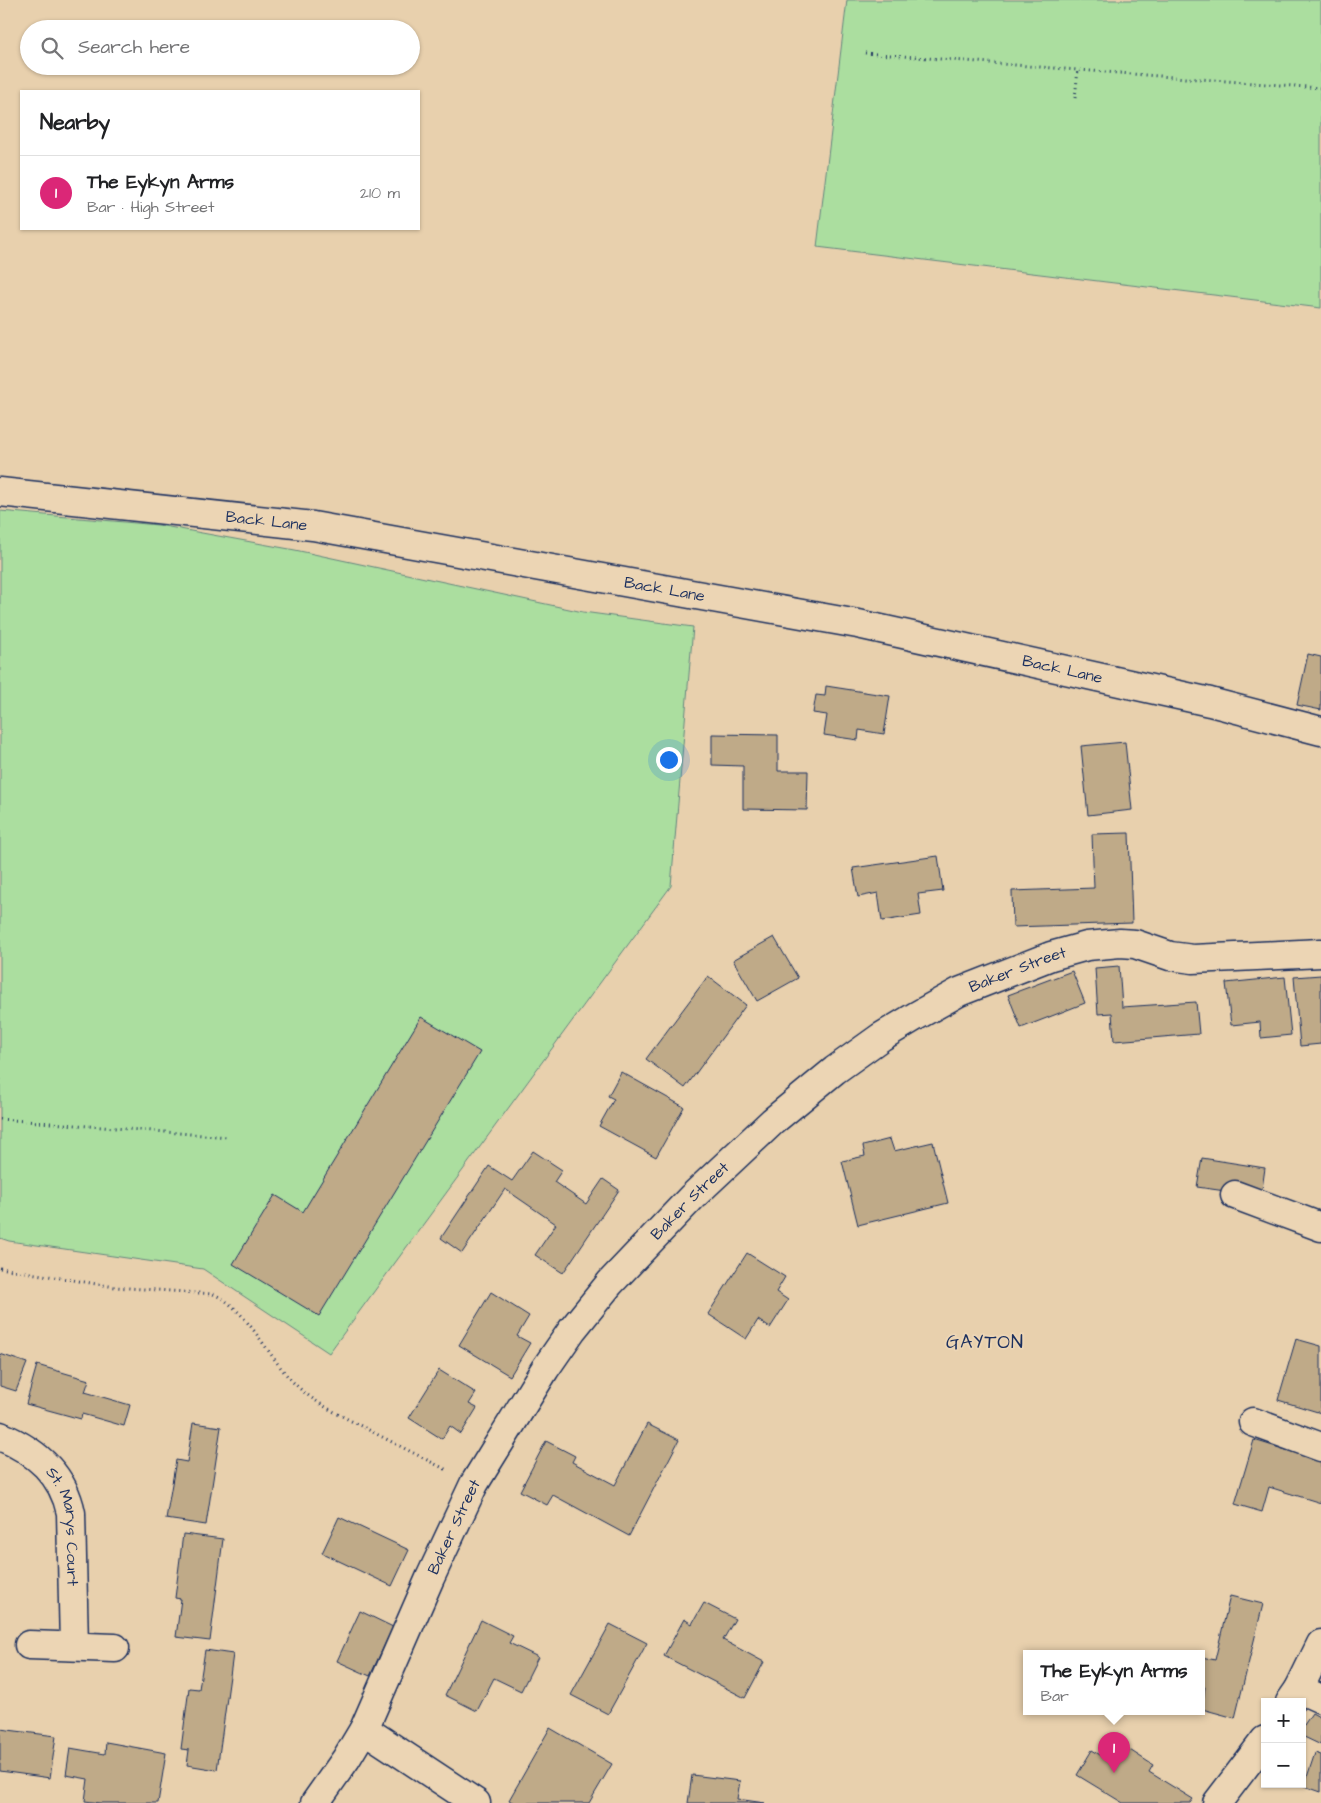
<!DOCTYPE html>
<meta charset="utf-8">
<style>
:root{--surface:#fff;--page:#f6f6f6;--text:#202124;--muted:#757577;--line:#e0e0e0;--accent:#db2777}
body{margin:0;font-family:"Architects Daughter",sans-serif;background:var(--page);color:var(--text)}
.controls{position:absolute;right:15px;bottom:15px;display:grid;overflow:hidden;border-radius:0px;box-shadow:0 1px 4px #0004}
.controls button{width:45px;height:45px;display:grid;place-items:center;padding:0;border:0;border-bottom:1px solid var(--line);background:var(--surface);color:var(--text);font:25px sans-serif}
.you{position:absolute;left:668px;top:759px;width:18px;height:18px;margin:-12px;border:4px solid #fff;border-radius:50%;background:#1a73e8;box-shadow:0 0 0 8px #1a73e833}
.badge{display:grid;place-items:center;width:32px;height:32px;border-radius:50%;background:var(--accent);color:#fff;font-size:16px;font-weight:700}
.pin{position:absolute;translate:-50% -41px;filter:drop-shadow(0 1px 2px #0008)}
.pin::after{content:'';position:absolute;top:26px;width:18px;height:15px;background:inherit;clip-path:polygon(0 0,100% 0,50% 100%)}
.popup{position:absolute;left:1023px;top:1650px;width:182px;height:65px;box-sizing:border-box;display:grid;place-content:center;border-radius:0px;background:var(--surface);filter:drop-shadow(0 1px 4px #0005);font-size:16px;white-space:nowrap;color:var(--muted)}
.popup b{font-size:19px;color:var(--text)}
.popup::after{content:'';position:absolute;left:50%;top:100%;margin-left:-10px;border:10px solid transparent;border-top-color:var(--surface)}
.list{margin:0;padding:0;list-style:none}
h2{display:flex;justify-content:space-between;align-items:center;height:65px;margin:0;padding:0 20px;font-size:21px}
h2 small{font-size:16px;font-weight:400;color:var(--muted)}
.list li{display:grid;grid-template-columns:32px 1fr auto;gap:15px;align-items:center;box-sizing:border-box;height:75px;padding:0 20px;border-top:1px solid var(--line)}
.list b{display:block;font-size:19px;white-space:nowrap}
.list p{margin:0;font-size:16px;white-space:nowrap;color:var(--muted)}
.list em{font-size:16px;font-style:normal;color:var(--muted)}
.icon{flex:none;width:28px;height:28px;fill:none;stroke:currentColor;stroke-width:2;stroke-linecap:round;stroke-linejoin:round}
.map{position:relative;flex:none;width:1321px;height:1803px;overflow:hidden}
.search{position:absolute;background:var(--surface);box-shadow:0 1px 4px #0004;left:20px;top:20px;width:400px;height:55px;display:flex;align-items:center;gap:12px;box-sizing:border-box;padding:0 18px;border-radius:28px;color:var(--muted);font-size:19px}
.panel{position:absolute;background:var(--surface);box-shadow:0 1px 4px #0004;left:20px;top:90px;width:400px;height:140px;border-radius:0px}
.map>svg:first-child{display:block}
.green{fill:#abde9f;stroke:#63867e}
.building{fill:#bfaa88;stroke:#1b2f5e}
.lines{fill:none;stroke-linecap:round;stroke-linejoin:round}
.minor-casing{stroke:#1b2f5e;stroke-width:31}
.path{stroke:#1b2f5e;stroke-width:3;stroke-dasharray:1 4;stroke-linecap:butt}
.minor{stroke:#ecd5b4;stroke-width:28}
.labels{text-anchor:middle;dominant-baseline:central;stroke-width:4;stroke-linejoin:round;paint-order:stroke}
.street-label{font-size:16px;fill:#1b2f5e;stroke:#ecd5b4}
.quarter-label{font-size:19px;letter-spacing:1px;fill:#1b2f5e;stroke:#ecd5b4}
</style>
<div class="map">
<svg width="1321" height="1803" viewBox="0 0 1321 1803">
<rect width="100%" height="100%" fill="#e8d0ad"/>
<filter id="ink" filterUnits="userSpaceOnUse"><feTurbulence type="fractalNoise" baseFrequency=".02" numOctaves="2"/><feDisplacementMap in="SourceGraphic" scale="10" xChannelSelector="R" yChannelSelector="G"/><feConvolveMatrix kernelMatrix="1 2 1 2 8 2 1 2 1" color-interpolation-filters="sRGB"/></filter>
<g filter="url(#ink)">
<path class="green" d="M847,0h474v308l-504,-61z
M0,511l158,14 137,25 288,62 110,15 -22,259 -342,467 -126,-84 -194,-28 -9,-3z"/>
<path class="building" d="M1308,654l13,3v53l-24,-5z
M826,686l64,10 -6,38 -25,-4 -1,10 -34,-5 3,-20 -14,-2 3,-18 9,1z
M712,734l66,1v36h30l-1,39 -64,-1v-43l-31,-1z
M1125,742l7,68 -44,5 -7,-69z
M1129,833l3,90 -119,4 -1,-36 82,-3 -2,-54z
M938,856l5,35 -25,3 3,21 -39,6 -4,-28 -20,4 -5,-29z
M774,937l24,41 -41,23 -24,-41z
M1119,966l3,41 74,-5 3,32 -85,7 -2,-28 -14,1 -3,-46z
M1072,971l13,32 -64,25 -13,-33z
M1321,975v69l-21,2 -6,-69z
M708,976l38,29 -61,83 -39,-29z
M1285,977l6,58 -30,3 -1,-16 -29,3 -5,-42z
M421,1017l59,35 -161,264 -86,-52 42,-69 28,17z
M621,1072l63,35 -28,50 -57,-31 15,-27 -6,-3z
M890,1139l4,12 39,-9 15,61 -90,22 -16,-64 23,-5 -2,-10z
M533,1151l29,19 -8,12 32,22 17,-25 16,11 -56,83 -28,-18 21,-31 -51,-35 -43,64 -21,-15 48,-72 23,15z
M1202,1158l63,10 -4,28 -64,-9z
M747,1253l38,24 -9,15 12,8 -18,28 -12,-8 -12,19 -38,-25z
M491,1292l38,24 -12,20 13,7 -20,33 -51,-31z
M1296,1339l25,7v67l-43,-13z
M0,1354l27,9 -11,28 -16,-5z
M37,1365l52,15 -4,12 45,13 -6,21 -42,-12 -1,5 -55,-15z
M439,1370l37,23 -7,11 8,4 -16,26 -11,-8 -8,13 -33,-21z
M193,1423l28,4 -15,98 -40,-6 10,-59 11,2z
M647,1424l32,16 -50,96 -76,-41 -6,10 -27,-14 26,-50 29,15 -3,6 43,23z
M1254,1440l67,21v42l-52,-16 -7,25 -27,-8z
M339,1517l70,33 -17,36 -70,-33z
M183,1534l40,5 -13,102 -34,-4 5,-38 -6,-1z
M1230,1596l33,8 -28,114 -33,-9 3,-22 -3,-1v-29l13,3z
M704,1603l31,16 -12,21 41,22 -19,36 -81,-42 20,-37 8,5z
M360,1611l33,16 -23,49 -33,-15z
M481,1620l32,16 -4,7 29,14 -17,34 -27,-13 -17,33 -32,-16z
M610,1624l37,19 -39,71 -37,-19z
M205,1650l28,4 -16,116 -30,-5 2,-15 -8,-1 8,-61 10,1z
M1312,1713l9,5v27l-19,-9v-8z
M550,1728l62,36 -23,39h-75l-5,-3z
M0,1729l56,7 -6,42 -50,-7z
M106,1742l60,11 -8,50h-58l-15,-2 3,-22 -22,-4 4,-27 35,6z
M1122,1745l31,20 -4,7 44,27 -3,4h-67l-46,-28 15,-25 20,12z
M1315,1753l6,2v37l-17,-6z
M692,1775l48,6 -3,18 28,4h-77z"/>
<g class="lines">
<g class="minor-casing">
<g id="minor">
<path id="s1" d="M0,492l313,34 545,98 352,78 111,29"/>
<path d="M1235,1195l86,32"/>
<path d="M1253,1422l68,25"/>
<path id="s2" d="M0,1436c36,15 63,38 71,77l3,133"/>
<path d="M29,1645l86,3"/>
<path d="M1299,1689l22,10"/>
<path d="M1290,1702l9,-13 22,-45"/>
<path d="M364,1729l112,74"/>
<path id="s3" d="M315,1803l31,-44 18,-30 66,-151 44,-94 71,-115 27,-39 38,-47 82,-86 81,-76 62,-51 46,-33 35,-21 43,-24 92,-36 36,-10 33,-3 15,1 35,12 23,3 128,-6"/>
<path d="M1217,1803l48,-63"/>
</g>
</g>
<path class="path" d="M865,53l213,17
M1075,98l3,-28 243,18
M0,1119l229,18
M0,1268l115,19 98,7c34,13 56,66 84,92 19,18 45,30 68,42 27,14 54,28 82,42"/>
<use href="#minor" class="minor"/>
</g>
</g>
<g class="labels">
<g class="street-label">
<text stroke="none"><textPath href="#s1" startOffset="268">Back Lane</textPath></text>
<text stroke="none"><textPath href="#s1" startOffset="672">Back Lane</textPath></text>
<text stroke="none"><textPath href="#s1" startOffset="1078">Back Lane</textPath></text>
<text stroke="none"><textPath href="#s3" startOffset="1120">Baker Street</textPath></text>
<text stroke="none"><textPath href="#s3" startOffset="715">Baker Street</textPath></text>
<text stroke="none"><textPath href="#s3" startOffset="310">Baker Street</textPath></text>
<text stroke="none"><textPath href="#s2" startOffset="121">St. Marys Court</textPath></text>
</g>
<g class="quarter-label">
<text x="985" y="1342">GAYTON</text>
</g>
</g>
</svg>
<div class="controls">
<button>+</button>
<button>−</button>
</div>
<div class="you"></div>
<div class="pin badge" style="left:1114px;top:1773px">1</div>
<div class="popup"><b>The Eykyn Arms</b>Bar</div>
<div class="search"><svg class="icon" aria-label="search" viewBox="0 0 24 24"><circle cx="10" cy="10" r="6"/><path d="M15 15l6 6"/></svg>Search here</div>
<section class="panel">
<h2>Nearby<small></small></h2>
<ul class="list">
<li><span class="badge">1</span><div><b>The Eykyn Arms</b><p>Bar · High Street</p></div><em>210 m</em></li>
</ul>
</section>
</div>
